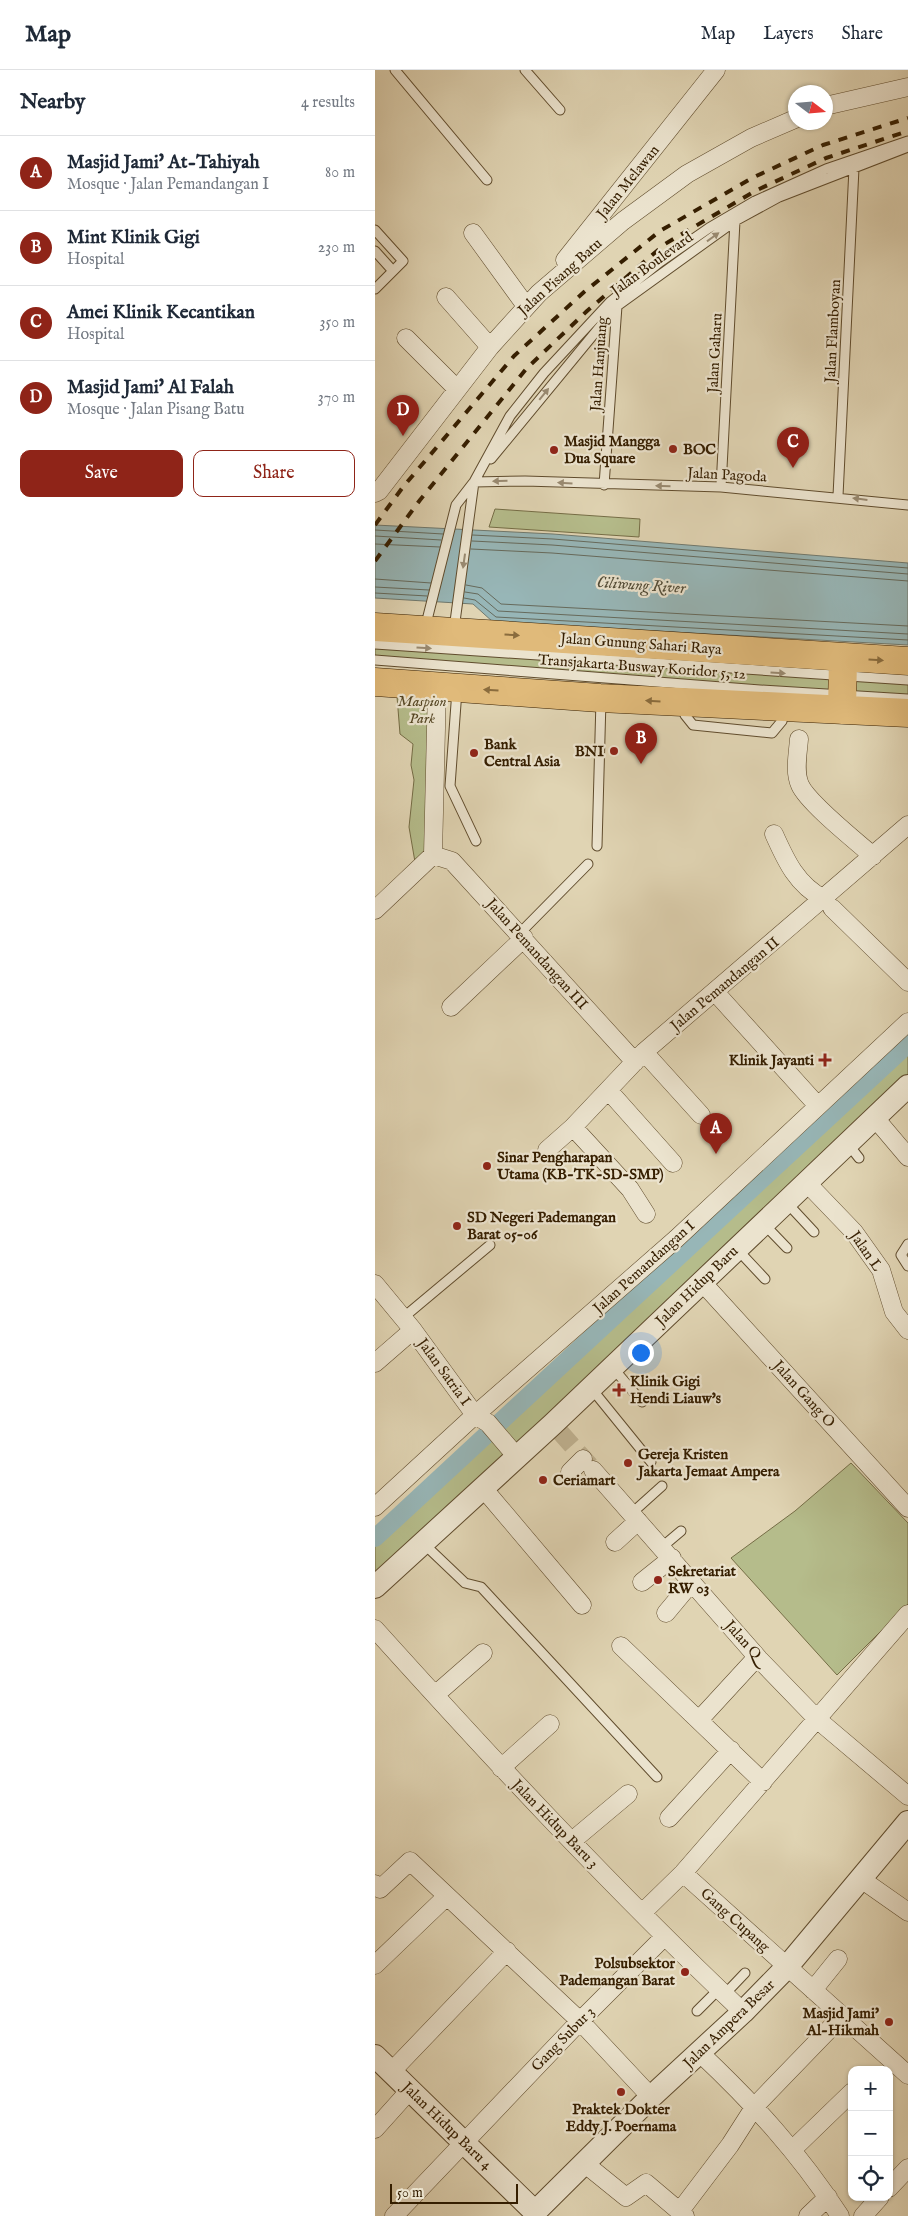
<!DOCTYPE html>
<meta charset="utf-8">
<style>
:root{--surface:#fff;--page:#f6f6f7;--text:#1f2937;--muted:#747a83;--line:#e0e1e3;--accent:#8f2418}
body{margin:0;font-family:"IM FELL English",serif;background:var(--page);color:var(--text)}
.controls{position:absolute;right:15px;bottom:15px;display:grid;overflow:hidden;border-radius:10px;box-shadow:0 1px 4px #0004}
.controls button{width:45px;height:45px;display:grid;place-items:center;padding:0;border:0;border-bottom:1px solid var(--line);background:var(--surface);color:var(--text);font:25px sans-serif}
.compass{position:absolute;left:413px;top:15px;width:45px;height:45px;border-radius:50%;background:var(--surface);box-shadow:0 1px 4px #0004;rotate:106deg}
.scale{position:absolute;left:15px;bottom:12px;width:128px;box-sizing:border-box;padding-left:5px;border:2px solid #351e00;border-top:0;font-size:14px;line-height:18px;white-space:nowrap;color:#351e00;-webkit-text-stroke:4px #ebe3ce;paint-order:stroke}
.you{position:absolute;left:265px;top:1282px;width:18px;height:18px;margin:-12px;border:4px solid #fff;border-radius:50%;background:#1a73e8;box-shadow:0 0 0 8px #1a73e833}
.badge{display:grid;place-items:center;width:32px;height:32px;border-radius:50%;background:var(--accent);color:#fff;font-size:16px;font-weight:700}
.pin{position:absolute;translate:-50% -41px;filter:drop-shadow(0 1px 2px #0008)}
.pin::after{content:'';position:absolute;top:26px;width:18px;height:15px;background:inherit;clip-path:polygon(0 0,100% 0,50% 100%)}
.list{margin:0;padding:0;list-style:none}
h2{display:flex;justify-content:space-between;align-items:center;height:65px;margin:0;padding:0 20px;font-size:21px}
h2 small{font-size:16px;font-weight:400;color:var(--muted)}
.list li{display:grid;grid-template-columns:32px 1fr auto;gap:15px;align-items:center;box-sizing:border-box;height:75px;padding:0 20px;border-top:1px solid var(--line)}
.list b{display:block;font-size:19px;white-space:nowrap}
.list p{margin:0;font-size:16px;white-space:nowrap;color:var(--muted)}
.list em{font-size:16px;font-style:normal;color:var(--muted)}
.actions{display:flex;gap:10px;padding:15px 20px}
.actions a{flex:1;padding:11px 0;border:1px solid var(--accent);border-radius:10px;text-align:center;font-size:18px;color:var(--accent)}
.actions .main{background:var(--accent);color:#fff}
.icon{flex:none;width:28px;height:28px;fill:none;stroke:currentColor;stroke-width:2;stroke-linecap:round;stroke-linejoin:round}
.map{position:relative;flex:none;width:533px;height:2146px;overflow:hidden}
header{display:flex;align-items:center;gap:30px;box-sizing:border-box;height:70px;padding:0 25px;background:var(--surface);border-bottom:1px solid var(--line)}
header strong{font-size:24px}
nav{display:flex;gap:28px;margin-inline-start:auto;font-size:18px}
main{display:flex}
aside{flex:1;background:var(--surface)}
.map>svg:first-child{display:block}
.green{fill:#b5bc8b;stroke:#756d46}
.water{fill:#97b6b7;stroke:#70796e}
.lines{fill:none;stroke-linecap:round;stroke-linejoin:round}
.shore{stroke:#666a5c;stroke-width:1}
.canal{stroke:#97b6b7;stroke-width:18}
.minor-tunnel{stroke:#beb08f;stroke-width:18;stroke-dasharray:18 9;stroke-linecap:butt}
.service-casing{stroke:#604c2d;stroke-width:11}
.minor-casing{stroke:#604c2d;stroke-width:19}
.tertiary-casing{stroke:#604c2d;stroke-width:24}
.primary-casing{stroke:#351e00;stroke-width:29}
.service{stroke:#ebe3ce;stroke-width:9}
.minor{stroke:#ebe3ce;stroke-width:18}
.tertiary{stroke:#ebe3ce;stroke-width:22}
.primary{stroke:#e0ba7a;stroke-width:28}
.rail{stroke:#351e00;stroke-width:4;stroke-dasharray:9 9;stroke-linecap:butt}
.oneway{fill:#998a71}
.oneway2{fill:#8a6c3d}
.poi-dot{fill:#8f2418;stroke:#ebe3ce;stroke-width:2}
.labels{text-anchor:middle;dominant-baseline:central;stroke-width:4.5;stroke-linejoin:round;paint-order:stroke}
.street-label{font-size:15px;fill:#351e00;stroke:#ebe3ce}
.poi-label{font-size:15px;font-weight:bold;fill:#351e00;stroke:#ebe3ce;text-anchor:start}
.park-label{font-size:15px;font-style:italic;fill:#554623;stroke:#ebe3ce}
.water-label{font-size:16px;font-style:italic;fill:#524c37;stroke:#ebe3ce}
</style>
<header>
<strong>Map</strong>
<nav><a>Map</a><a>Layers</a><a>Share</a></nav>
</header>
<main>
<aside>
<h2>Nearby<small>4 results</small></h2>
<ul class="list">
<li><span class="badge">A</span><div><b>Masjid Jami' At-Tahiyah</b><p>Mosque · Jalan Pemandangan I</p></div><em>80 m</em></li>
<li><span class="badge">B</span><div><b>Mint Klinik Gigi</b><p>Hospital</p></div><em>230 m</em></li>
<li><span class="badge">C</span><div><b>Amei Klinik Kecantikan</b><p>Hospital</p></div><em>350 m</em></li>
<li><span class="badge">D</span><div><b>Masjid Jami' Al Falah</b><p>Mosque · Jalan Pisang Batu</p></div><em>370 m</em></li>
</ul>
<div class="actions"><a class="main">Save</a><a>Share</a></div>
</aside>
<div class="map">
<svg width="533" height="2146" viewBox="0 0 533 2146">
<rect width="100%" height="100%" fill="#e0d4b3"/>
<filter id="stains"><feTurbulence type="fractalNoise" baseFrequency=".004" numOctaves="4"/><feColorMatrix values="0 0 0 0 .2 0 0 0 0 .09 0 0 0 0 .02 0 0 0 .5 -.17"/></filter>
<radialGradient id="worn" r=".72"><stop offset=".6" stop-color="#630" stop-opacity="0"/><stop offset="1" stop-color="#630" stop-opacity=".3"/></radialGradient>
<path class="green" d="M120,439l145,10 -1,18 -150,-10z
M0,574l533,36v19l-533,-39z
M21,614l50,3 -9,163 -22,12 -6,-35 5,-47 -3,-15 2,-21 -13,-10z
M533,974v42l-533,501v-49z
M476,1393l57,60v81l-71,71 -106,-117 64,-47z"/>
<path class="water" d="M0,455l178,9 355,29v82l-415,-23 -20,-18 -98,-6z"/>
<g class="lines">
<path class="shore" d="M0,460l68,4
M97,465l81,4 355,29
M0,466l66,4
M97,471l80,4 356,29
M0,474l65,3
M96,479l81,4 356,28
M0,509l56,4
M91,515l16,3 19,16 407,22
M0,517l54,3
M90,522l13,2 20,17 410,23
M0,523l52,3
M89,528l11,2 21,17 412,23"/>
<path class="canal" d="M0,1468l533,-494"/>
<path class="minor-tunnel" d="M185,1362l33,37"/>
<g class="service-casing">
<path id="service" d="M20,0l92,110
M150,0l35,40
M0,160l28,31 -28,28
M0,181l18,20
M116,389l126,-153 118,-85 44,-24 129,-50
M99,412l51,-1 196,6 187,18
M229,415l13,-179
M346,417l14,-266
M463,426l16,-328
M50,558l31,-123 17,-22
M79,559l20,-147 36,-66 34,-43 66,-71 50,-40 49,-34 46,-27 71,-32 82,-28
M0,574l533,36
M0,590l385,30 148,9
M82,620l-7,96 26,55
M309,635l1,10 8,10 79,8 10,-12 3,-11
M222,776l4,-146
M144,864l69,-70
M473,1074l11,14
M412,1133l27,29
M388,1153l24,25
M533,1174l-7,11 7,11
M361,1178l29,31
M29,1247l86,-72
M238,1298l29,34
M216,1318l60,74
M257,1443l30,-27
M48,1473l42,40 16,4 176,190
M287,1477l19,-16
M350,1924l20,-21
M322,1941l22,-22"/>
</g>
<g class="minor-casing">
<path id="minor" d="M450,36l83,-19
M98,163l53,73
M190,190l151,-190
M71,227l44,50
M31,268l51,51
M0,423l4,-2 111,-144 49,-54 84,-72 64,-47 64,-36 44,-19
M424,669c-1,14 -5,33 1,46 8,18 56,56 73,71
M399,764c12,27 23,51 50,65
M58,785l19,6 183,201
M457,838l76,74
M0,840l58,-55 4,-169
M341,923l102,113
M76,937l73,-69
M269,982l57,63
M233,1020l65,73
M500,1048l33,39
M198,1057l57,62 16,25
M172,1080l26,-23 71,-75 264,-227
M431,1112l48,50 27,38 13,42 14,18
M326,1211l207,227
M0,1214l38,46 62,85 13,8 29,34
M0,1293l38,-33
M218,1400l166,189 59,61 90,76
M195,1402l13,-13
M108,1418l99,117
M0,1437l100,-92 201,-176 232,-217
M240,1472l23,-21
M267,1512l30,-24
M291,1543l25,-30
M0,1559c119,132 239,261 368,383
M246,1576l142,136
M60,1625l48,-42
M325,1649l57,-62
M126,1698l49,-44
M294,1748l62,-68
M197,1771l56,-47
M308,1803l225,202
M486,1809l47,33
M0,1814l5,5 30,-28 170,160 71,76
M267,1843l41,-40 225,-259
M0,1895l72,-69
M438,1920l25,-31
M325,1983c54,51 99,100 140,163
M16,2002l116,-121
M0,2059l35,-39
M417,2080l60,-58
M209,2093l42,34 20,-14 39,33
M514,2118l19,-20
M305,2141l50,-66 25,-39 88,-91
M19,2146l186,-195 84,-84
M433,2146l20,-19
M488,2146l17,-19"/>
</g>
<g class="tertiary-casing">
<path id="tertiary" d="M0,1517l178,-163 355,-338
M0,1986l160,156 116,-115 92,-85 43,-44 122,-146"/>
</g>
<g class="primary-casing">
<path id="primary" d="M0,557l533,34
M0,612l225,16 308,15
M467,640l1,-52"/>
</g>
<use href="#service" class="service"/>
<use href="#minor" class="minor"/>
<use href="#tertiary" class="tertiary"/>
<use href="#primary" class="primary"/>
<path class="rail" d="M0,455l28,-38 111,-131 70,-64 76,-61 92,-53 71,-33 85,-27
M0,491l45,-61 107,-132 60,-57 78,-67 90,-53 71,-33 82,-27"/>
</g>
<defs><path id="oneway-solid" d="M-6-.8H1V-3.2L6.5 0L1 3.2V.8H-6Z" transform="scale(1.25)"/></defs>
<g class="oneway">
<use href="#oneway-solid" transform="translate(338 167) rotate(-36)"/>
<use href="#oneway-solid" transform="translate(169 324) rotate(-51)"/>
<use href="#oneway-solid" transform="translate(125 411) rotate(178)"/>
<use href="#oneway-solid" transform="translate(190 413) rotate(-177)"/>
<use href="#oneway-solid" transform="translate(288 416) rotate(-179)"/>
<use href="#oneway-solid" transform="translate(485 429) rotate(-173)"/>
<use href="#oneway-solid" transform="translate(89 491) rotate(98)"/>
<use href="#oneway-solid" transform="translate(49 578) rotate(4)"/>
<use href="#oneway-solid" transform="translate(403 603) rotate(4)"/>
</g>
<g class="oneway2">
<use href="#oneway-solid" transform="translate(137 565) rotate(4)"/>
<use href="#oneway-solid" transform="translate(501 590) rotate(3)"/>
<use href="#oneway-solid" transform="translate(116 620) rotate(-176)"/>
<use href="#oneway-solid" transform="translate(278 631) rotate(-177)"/>
</g>
<g class="poi-dot">
<circle cx="298" cy="379" r="5"/>
<circle cx="179" cy="380" r="5"/>
<circle cx="239" cy="681" r="5"/>
<circle cx="99" cy="683" r="5"/>
<path d="M447.5 982.5h5v5h5v5h-5v5h-5v-5h-5v-5h5z"/>
<circle cx="112" cy="1096" r="5"/>
<circle cx="82" cy="1156" r="5"/>
<path d="M241.5 1312.5h5v5h5v5h-5v5h-5v-5h-5v-5h5z"/>
<circle cx="253" cy="1393" r="5"/>
<circle cx="168" cy="1410" r="5"/>
<circle cx="283" cy="1510" r="5"/>
<circle cx="310" cy="1902" r="5"/>
<circle cx="514" cy="1952" r="5"/>
<circle cx="246" cy="2022" r="5"/>
</g>
<g class="labels">
<g class="street-label">
<text transform="translate(253 112) rotate(-51)">Jalan Melawan</text>
<text transform="translate(277 194) rotate(-36)">Jalan Boulevard</text>
<text transform="translate(185 207) rotate(-42)">Jalan Pisang Batu</text>
<text transform="translate(458 261) rotate(-87)">Jalan Flamboyan</text>
<text transform="translate(340 283) rotate(-87)">Jalan Gaharu</text>
<text transform="translate(224 294) rotate(-86)">Jalan Hanjuang</text>
<text transform="translate(352 405) rotate(3)">Jalan Pagoda</text>
<text transform="translate(266 574) rotate(4)">Jalan Gunung Sahari Raya</text>
<text transform="translate(267 597) rotate(4)">Transjakarta Busway Koridor 5, 12</text>
<text transform="translate(162 884) rotate(48)">Jalan Pemandangan III</text>
<text transform="translate(350 914) rotate(-40)">Jalan Pemandangan II</text>
<text transform="translate(491 1181) rotate(55)">Jalan L</text>
<text transform="translate(269 1197) rotate(-42)">Jalan Pemandangan I</text>
<text transform="translate(322 1216) rotate(-44)">Jalan Hidup Baru</text>
<text transform="translate(69 1302) rotate(54)">Jalan Satria I</text>
<text transform="translate(429 1324) rotate(48)">Jalan Gang O</text>
<text transform="translate(368 1570) rotate(48)">Jalan Q</text>
<text transform="translate(180 1754) rotate(46)">Jalan Hidup Baru 3</text>
<text transform="translate(360 1850) rotate(42)">Gang Cupang</text>
<text transform="translate(354 1954) rotate(-44)">Jalan Ampera Besar</text>
<text transform="translate(188 1969) rotate(-46)">Gang Subur 3</text>
<text transform="translate(72 2056) rotate(44)">Jalan Hidup Baru 4</text>
</g>
<g class="poi-label">
<text x="189" y="371">Masjid Mangga<tspan x="189" dy="17">Dua Square</tspan></text>
<text x="308" y="379">BOC</text>
<text x="109" y="674">Bank<tspan x="109" dy="17">Central Asia</tspan></text>
<text x="229" y="681" text-anchor="end">BNI</text>
<text x="439" y="990" text-anchor="end">Klinik Jayanti</text>
<text x="122" y="1087">Sinar Pengharapan<tspan x="122" dy="17">Utama (KB-TK-SD-SMP)</tspan></text>
<text x="92" y="1147">SD Negeri Pademangan<tspan x="92" dy="17">Barat 05-06</tspan></text>
<text x="255" y="1311">Klinik Gigi<tspan x="255" dy="17">Hendi Liauw's</tspan></text>
<text x="263" y="1384">Gereja Kristen<tspan x="263" dy="17">Jakarta Jemaat Ampera</tspan></text>
<text x="178" y="1410">Ceriamart</text>
<text x="293" y="1501">Sekretariat<tspan x="293" dy="17">RW 03</tspan></text>
<text x="300" y="1893" text-anchor="end">Polsubsektor<tspan x="300" dy="17">Pademangan Barat</tspan></text>
<text x="504" y="1943" text-anchor="end">Masjid Jami'<tspan x="504" dy="17">Al-Hikmah</tspan></text>
<text x="246" y="2039" text-anchor="middle">Praktek Dokter<tspan x="246" dy="17">Eddy J. Poernama</tspan></text>
</g>
<g class="park-label">
<text x="47" y="631">Maspion<tspan x="47" dy="17">Park</tspan></text>
</g>
<g class="water-label">
<text transform="translate(266 516) rotate(4)">Ciliwung River</text>
</g>
</g>
<rect width="100%" height="100%" filter="url(#stains)"/>
<rect width="100%" height="100%" fill="url(#worn)"/>
</svg>
<div class="controls">
<button>+</button>
<button>−</button>
<button><svg class="icon" aria-label="locate" viewBox="0 0 24 24"><circle cx="12" cy="12" r="6"/><path d="M12 2v4M12 18v4M2 12h4M18 12h4"/></svg></button>
</div>
<svg class="compass" viewBox="-18 -18 36 36"><path d="M0-13l5 13h-10z" fill="#e53935"/><path d="M0 13l5-13h-10z" fill="#747a83"/></svg>
<div class="scale">50 m</div>
<div class="you"></div>
<div class="pin badge" style="left:341px;top:1084px">A</div>
<div class="pin badge" style="left:266px;top:694px">B</div>
<div class="pin badge" style="left:418px;top:398px">C</div>
<div class="pin badge" style="left:28px;top:366px">D</div>
</div>
</main>
